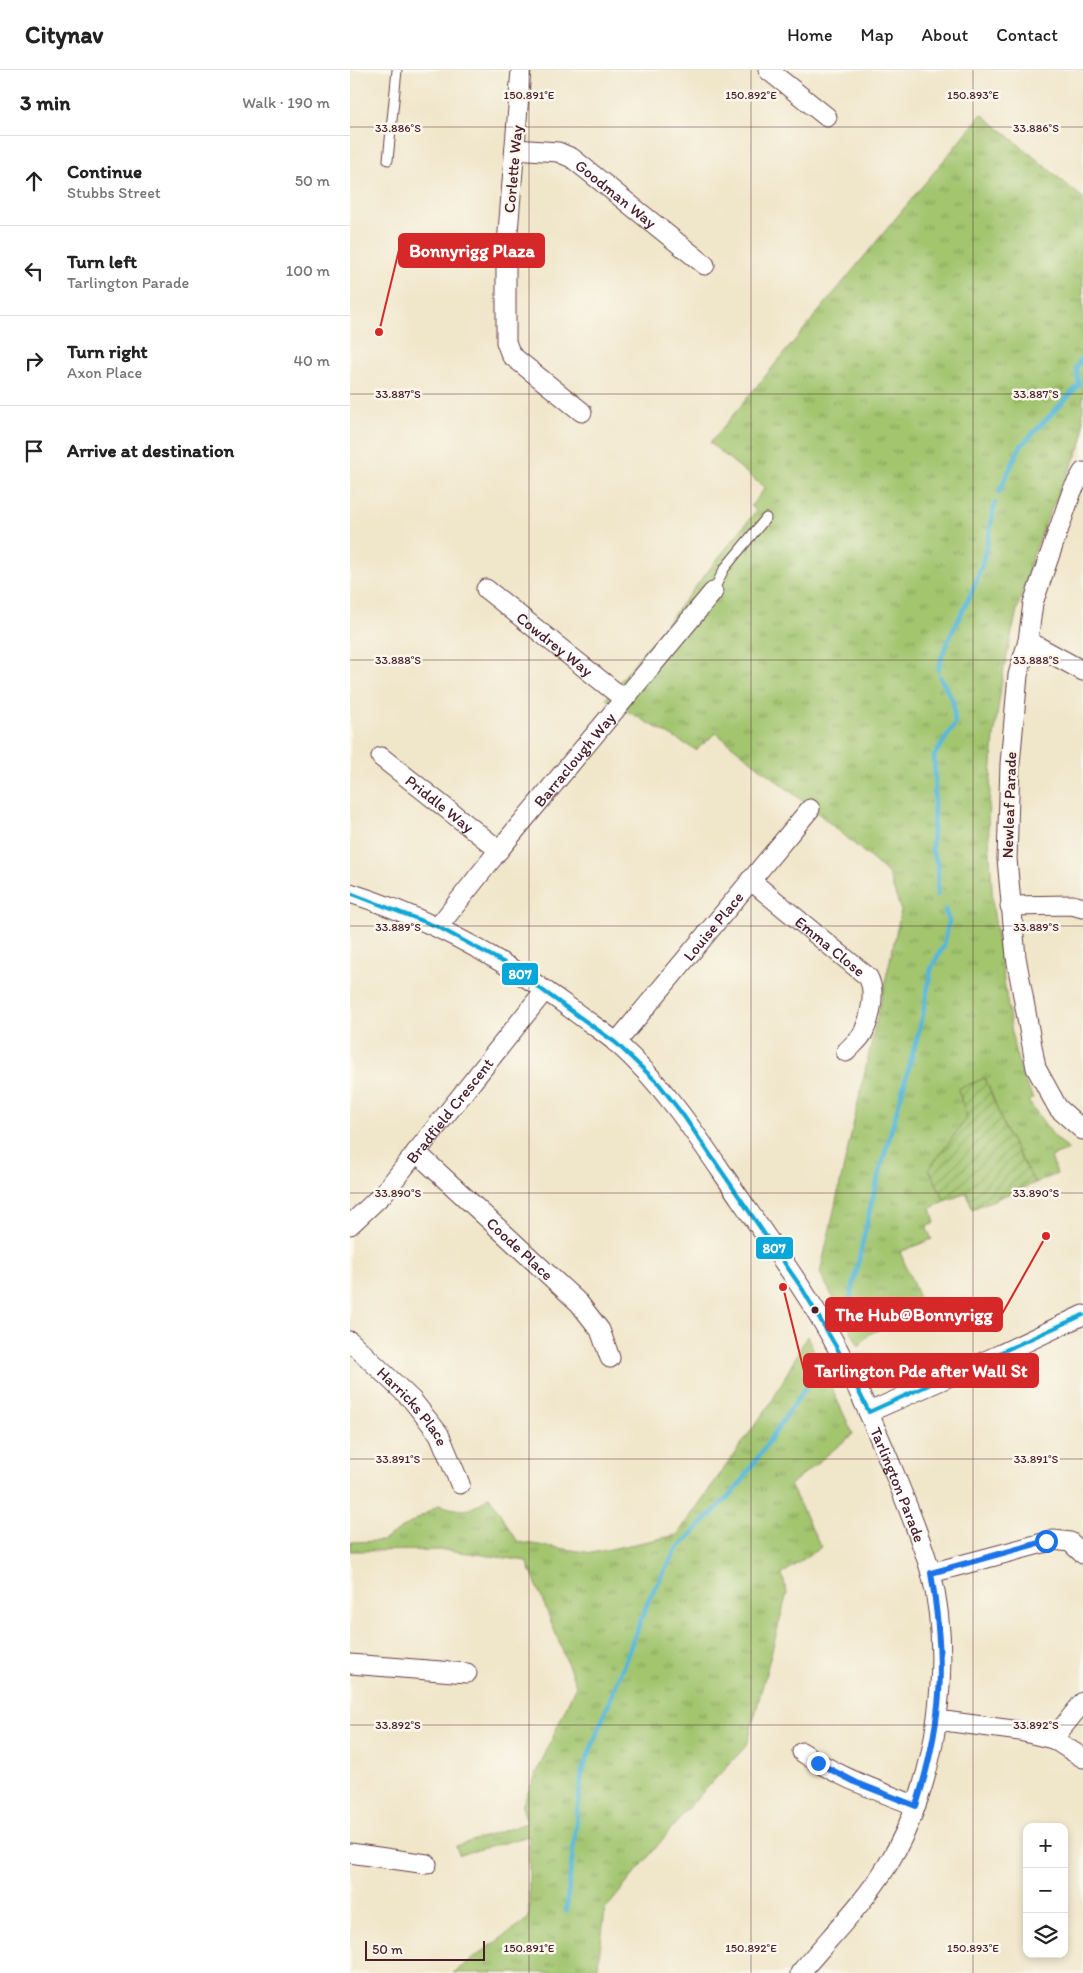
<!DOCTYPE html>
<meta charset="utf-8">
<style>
:root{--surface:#fff;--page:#f6f6f6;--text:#222;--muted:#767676;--line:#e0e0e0}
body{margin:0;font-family:Itim,sans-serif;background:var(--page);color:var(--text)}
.controls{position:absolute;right:15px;bottom:15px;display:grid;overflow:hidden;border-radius:10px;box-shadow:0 2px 8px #0003}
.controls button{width:45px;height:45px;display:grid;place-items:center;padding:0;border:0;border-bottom:1px solid var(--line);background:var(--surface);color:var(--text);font:25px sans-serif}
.scale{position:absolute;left:15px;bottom:12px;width:120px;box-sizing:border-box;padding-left:5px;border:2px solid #4a1f2b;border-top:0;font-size:14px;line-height:18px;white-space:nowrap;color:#4a1f2b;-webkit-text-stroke:4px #fbf7ec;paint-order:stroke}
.stop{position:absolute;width:15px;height:15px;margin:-11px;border:4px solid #1a73e8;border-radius:50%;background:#fff}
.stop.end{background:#1a73e8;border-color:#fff;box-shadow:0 1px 5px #0008}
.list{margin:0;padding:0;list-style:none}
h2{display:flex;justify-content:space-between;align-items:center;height:65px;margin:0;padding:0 20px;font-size:21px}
h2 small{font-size:16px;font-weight:400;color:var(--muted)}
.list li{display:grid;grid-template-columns:32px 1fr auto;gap:15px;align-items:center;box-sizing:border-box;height:90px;padding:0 20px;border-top:1px solid var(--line)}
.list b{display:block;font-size:19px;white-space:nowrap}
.list p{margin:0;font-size:16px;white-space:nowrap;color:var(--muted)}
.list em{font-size:16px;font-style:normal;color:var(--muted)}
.icon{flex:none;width:28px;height:28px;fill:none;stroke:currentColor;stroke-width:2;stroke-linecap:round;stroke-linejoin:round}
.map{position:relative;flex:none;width:733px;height:1903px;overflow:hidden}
header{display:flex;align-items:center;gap:30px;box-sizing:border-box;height:70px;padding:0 25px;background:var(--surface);border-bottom:1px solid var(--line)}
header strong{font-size:24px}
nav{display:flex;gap:28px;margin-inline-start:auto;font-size:18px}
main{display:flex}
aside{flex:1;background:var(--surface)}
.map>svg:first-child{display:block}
.park{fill:url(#park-tufts);stroke:#76724c}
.garden{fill:url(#garden-furrows);stroke:#76724c}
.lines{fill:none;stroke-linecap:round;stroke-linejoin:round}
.stream{stroke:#57b7d6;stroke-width:5}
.lane-casing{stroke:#633d43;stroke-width:11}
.street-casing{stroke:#633d43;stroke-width:21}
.lane{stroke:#fff;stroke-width:9}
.street{stroke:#fff;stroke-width:19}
.bus-1-casing{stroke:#fbf7ec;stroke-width:8}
.bus-1{stroke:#07a6db;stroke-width:4}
.route{stroke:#1a73e8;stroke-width:6}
.ticks{fill:none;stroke:#4a1f2b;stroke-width:1;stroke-opacity:0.45}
.bus-dot{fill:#4a1f2b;stroke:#fbf7ec;stroke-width:2}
.labels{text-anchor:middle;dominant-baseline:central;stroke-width:5;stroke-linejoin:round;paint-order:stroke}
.street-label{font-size:16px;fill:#4a1f2b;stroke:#fbf7ec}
.ticks-label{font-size:12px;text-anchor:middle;fill:#4a1f2b;stroke:#fbf7ec;stroke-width:5;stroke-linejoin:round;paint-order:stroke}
.leader{fill:none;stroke:#d62828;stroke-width:2}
.callout-dot{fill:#d62828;stroke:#fbf7ec;stroke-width:2}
.callout{fill:#d62828;stroke:#d62828;stroke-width:2}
.callout-label{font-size:18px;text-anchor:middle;font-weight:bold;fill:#fff}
.line-badge{stroke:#fbf7ec;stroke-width:2}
.badge-label{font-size:14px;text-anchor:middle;font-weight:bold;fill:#fff}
</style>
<header>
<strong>Citynav</strong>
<nav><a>Home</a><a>Map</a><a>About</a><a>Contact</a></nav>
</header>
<main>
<aside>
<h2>3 min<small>Walk · 190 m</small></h2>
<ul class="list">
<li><svg class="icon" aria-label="ahead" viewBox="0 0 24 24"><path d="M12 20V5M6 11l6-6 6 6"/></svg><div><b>Continue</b><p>Stubbs Street</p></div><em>50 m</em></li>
<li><svg class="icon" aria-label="left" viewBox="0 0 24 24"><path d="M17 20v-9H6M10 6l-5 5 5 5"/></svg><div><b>Turn left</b><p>Tarlington Parade</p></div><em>100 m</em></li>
<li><svg class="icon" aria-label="right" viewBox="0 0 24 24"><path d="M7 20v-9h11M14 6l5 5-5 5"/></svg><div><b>Turn right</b><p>Axon Place</p></div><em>40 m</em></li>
<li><svg class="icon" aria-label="arrive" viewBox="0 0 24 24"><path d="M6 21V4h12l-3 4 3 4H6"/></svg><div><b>Arrive at destination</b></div></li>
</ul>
</aside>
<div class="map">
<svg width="733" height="1903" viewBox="0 0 733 1903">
<defs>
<pattern id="park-tufts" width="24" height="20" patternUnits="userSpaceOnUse" patternTransform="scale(1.25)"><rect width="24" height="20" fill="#a2c56e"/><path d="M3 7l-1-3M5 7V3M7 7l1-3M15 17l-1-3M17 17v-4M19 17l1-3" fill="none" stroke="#869f5b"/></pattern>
<pattern id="garden-furrows" width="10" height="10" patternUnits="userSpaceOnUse" patternTransform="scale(1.25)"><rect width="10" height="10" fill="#a2c56e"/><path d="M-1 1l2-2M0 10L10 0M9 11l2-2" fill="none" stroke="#869f5b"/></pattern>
</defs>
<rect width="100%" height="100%" fill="#fbf7ec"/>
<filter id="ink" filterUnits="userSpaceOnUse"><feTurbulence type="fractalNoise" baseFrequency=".02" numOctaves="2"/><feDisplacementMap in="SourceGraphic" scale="10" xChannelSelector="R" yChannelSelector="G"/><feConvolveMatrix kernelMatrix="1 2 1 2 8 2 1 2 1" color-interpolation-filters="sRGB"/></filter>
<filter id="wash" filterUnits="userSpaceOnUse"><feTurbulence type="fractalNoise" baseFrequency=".0096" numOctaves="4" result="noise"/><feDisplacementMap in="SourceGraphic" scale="20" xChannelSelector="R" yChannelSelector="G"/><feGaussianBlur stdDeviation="1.12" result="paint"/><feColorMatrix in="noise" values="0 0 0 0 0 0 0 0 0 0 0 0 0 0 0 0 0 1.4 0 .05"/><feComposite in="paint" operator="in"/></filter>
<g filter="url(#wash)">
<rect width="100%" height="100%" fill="#f0e6ca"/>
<path class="park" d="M632,44l101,84v242l-34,74 -18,48 -14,48 -14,63 -9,64 -6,80 5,91 21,139 9,31 10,20 -5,3 25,34 16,15 -18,7 6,17 -22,9 -28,-49 -22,-56 -27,11 9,29 -38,51 16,32 -14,7 4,15 -9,4 6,12 -32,13 24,58 -55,24 -10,12 -39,-73 81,-362 -13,-38 -69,-59 -103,-81 -20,17 -90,-51 150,-188 -5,-5 14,-18 -55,-45z
M457,1266l46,98 -63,51 31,62 -39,27 5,19 -40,152 -58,62 -84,103 -8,63h-144l76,-55v-82l-70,19 -3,-9 71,-23 -5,-17 54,-121 -49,-124 -81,-11 -96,1v-9l32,-1 57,-36c24,7 31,8 50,-9l29,46 74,11 85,-18 95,-134z"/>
<path class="garden" d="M635,1008l22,56 28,49 -63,26 -5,-16 -22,8 -16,-32 38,-51 -9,-29z"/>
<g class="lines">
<path class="stream" d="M649,422l21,-45 59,-62 -3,-18 7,-10
M588,600c8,-32 26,-58 38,-88 10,-26 14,-53 19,-79
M587,825l1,-30 -6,-14 3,-71 -1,-24 21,-32 -2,-23 -13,-24
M498,1239l24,-109 50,-180 9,-51 13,-24 5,-23 -4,-12
M216,1841l16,-139 67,-173 27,-49 61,-62 80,-117"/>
</g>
</g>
<g filter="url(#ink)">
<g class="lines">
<g class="lane-casing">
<path id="lane" d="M38,90l9,-90
M363,522l11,-23 42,-51"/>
</g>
<g class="street-casing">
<g id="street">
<path d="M171,0l-15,187v85l5,13 71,57"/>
<path d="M418,0l59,47"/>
<path id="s1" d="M165,79l43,3 14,6 133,107"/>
<path d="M733,402l-11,19 -39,112 -5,38 -10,34 -8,89 -3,95 9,98 20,111 22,40 25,22"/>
<path id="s2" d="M136,519l138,110"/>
<path d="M678,571l55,30"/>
<path id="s3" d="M31,687l118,93"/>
<path id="s4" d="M400,810l118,97c8,14 3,39 -4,54 -3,8 -13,15 -18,21"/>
<path id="s5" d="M0,823c82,26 155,67 224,118 14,11 30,21 44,33 50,45 85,101 123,156 34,50 70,98 98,151 20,38 37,78 54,119 13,33 28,68 38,103 12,47 12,96 6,144 -6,51 -23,105 -50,149 -24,38 -58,72 -87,107"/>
<path d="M660,836l62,-1 11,3"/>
<path id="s6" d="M88,857l61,-77 214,-258"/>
<path id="s7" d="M266,973l194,-234"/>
<path id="s8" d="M66,1082l163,151 21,27 10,28"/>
<path id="s9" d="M0,1155l33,-31 162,-204"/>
<path id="s10" d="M0,1271l62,59 27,34 21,50"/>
<path d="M519,1342l132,-58 82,-39"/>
<path d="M581,1503l123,-33 16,2 13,12"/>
<path d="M0,1594l117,9"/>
<path d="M587,1650l83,11 33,8 30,19"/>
<path d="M703,1669l30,-37"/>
<path d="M452,1682c35,25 75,38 114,54"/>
<path d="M0,1783l77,11"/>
</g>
</g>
<use href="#lane" class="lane"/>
<use href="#street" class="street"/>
<g class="bus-1-casing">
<path id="bus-1" d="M0,823l88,34 65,35 113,81 43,41 24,31 120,175 35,60 31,62
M519,1342l214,-97"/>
</g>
<use href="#bus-1" class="bus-1"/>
</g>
</g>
<g class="lines" filter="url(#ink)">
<path class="route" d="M468,1693l39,20 59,23c27,-86 30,-145 15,-233l115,-32"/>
</g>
<path class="ticks" d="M179,0v1903M401,0v1903M623,0v1903M0,57h733M0,324h733M0,590h733M0,856h733M0,1123h733M0,1389h733M0,1655h733"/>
<circle class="bus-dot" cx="465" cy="1240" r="4.5"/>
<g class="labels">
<g class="street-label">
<text transform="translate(163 99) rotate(-85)">Corlette Way</text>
<text stroke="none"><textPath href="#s1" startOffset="115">Goodman Way</textPath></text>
<text stroke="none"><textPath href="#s2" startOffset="88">Cowdrey Way</textPath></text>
<text stroke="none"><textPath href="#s6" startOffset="216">Barraclough Way</textPath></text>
<text stroke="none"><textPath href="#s3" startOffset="75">Priddle Way</textPath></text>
<text transform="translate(659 735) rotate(-88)">Newleaf Parade</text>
<text stroke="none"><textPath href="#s7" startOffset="152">Louise Place</textPath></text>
<text stroke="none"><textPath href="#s4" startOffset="104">Emma Close</textPath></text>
<text stroke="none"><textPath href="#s9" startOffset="152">Bradfield Crescent</textPath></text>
<text stroke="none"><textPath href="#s8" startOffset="142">Coode Place</textPath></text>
<text stroke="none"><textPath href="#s10" startOffset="91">Harricks Place</textPath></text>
<text stroke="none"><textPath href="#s5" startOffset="835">Tarlington Parade</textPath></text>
</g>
</g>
<g class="ticks-label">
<text x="179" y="29">150.891°E</text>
<text x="401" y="29">150.892°E</text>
<text x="623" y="29">150.893°E</text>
<text x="48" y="62">33.886°S</text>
<text x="686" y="62">33.886°S</text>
<text x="48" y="328">33.887°S</text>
<text x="686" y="328">33.887°S</text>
<text x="48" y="594">33.888°S</text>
<text x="686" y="594">33.888°S</text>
<text x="48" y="861">33.889°S</text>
<text x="686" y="861">33.889°S</text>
<text x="48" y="1127">33.890°S</text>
<text x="686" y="1127">33.890°S</text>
<text x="48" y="1393">33.891°S</text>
<text x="686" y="1393">33.891°S</text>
<text x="48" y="1659">33.892°S</text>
<text x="686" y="1659">33.892°S</text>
<text x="179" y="1882">150.891°E</text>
<text x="401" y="1882">150.892°E</text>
<text x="623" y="1882">150.893°E</text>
</g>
<path class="leader" d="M29 262L49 180M696 1166L652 1244M433 1217L454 1301"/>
<g class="callout-dot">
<circle cx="29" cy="262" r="5"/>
<circle cx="696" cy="1166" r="5"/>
<circle cx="433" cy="1217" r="5"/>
</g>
<g class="callout">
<rect x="49" y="164" width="145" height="33" rx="5"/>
<rect x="476" y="1228" width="176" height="33" rx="5"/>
<rect x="454" y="1284" width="234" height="33" rx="5"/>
</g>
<g class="callout-label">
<text x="122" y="187">Bonnyrigg Plaza</text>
<text x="564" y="1251">The Hub@Bonnyrigg</text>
<text x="571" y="1307">Tarlington Pde after Wall St</text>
</g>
<g class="line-badge">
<rect x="151" y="892" width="38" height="24" rx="5" fill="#07a6db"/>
<rect x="405" y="1166" width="39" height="24" rx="5" fill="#07a6db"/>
</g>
<g class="badge-label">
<text x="170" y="909">807</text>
<text x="424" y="1183">807</text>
</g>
</svg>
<div class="controls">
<button>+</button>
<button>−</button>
<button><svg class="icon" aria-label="layers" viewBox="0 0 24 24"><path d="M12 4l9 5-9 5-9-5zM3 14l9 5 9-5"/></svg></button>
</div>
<div class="scale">50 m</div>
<div class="stop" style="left:696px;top:1471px"></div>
<div class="stop end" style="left:468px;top:1693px"></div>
</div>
</main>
